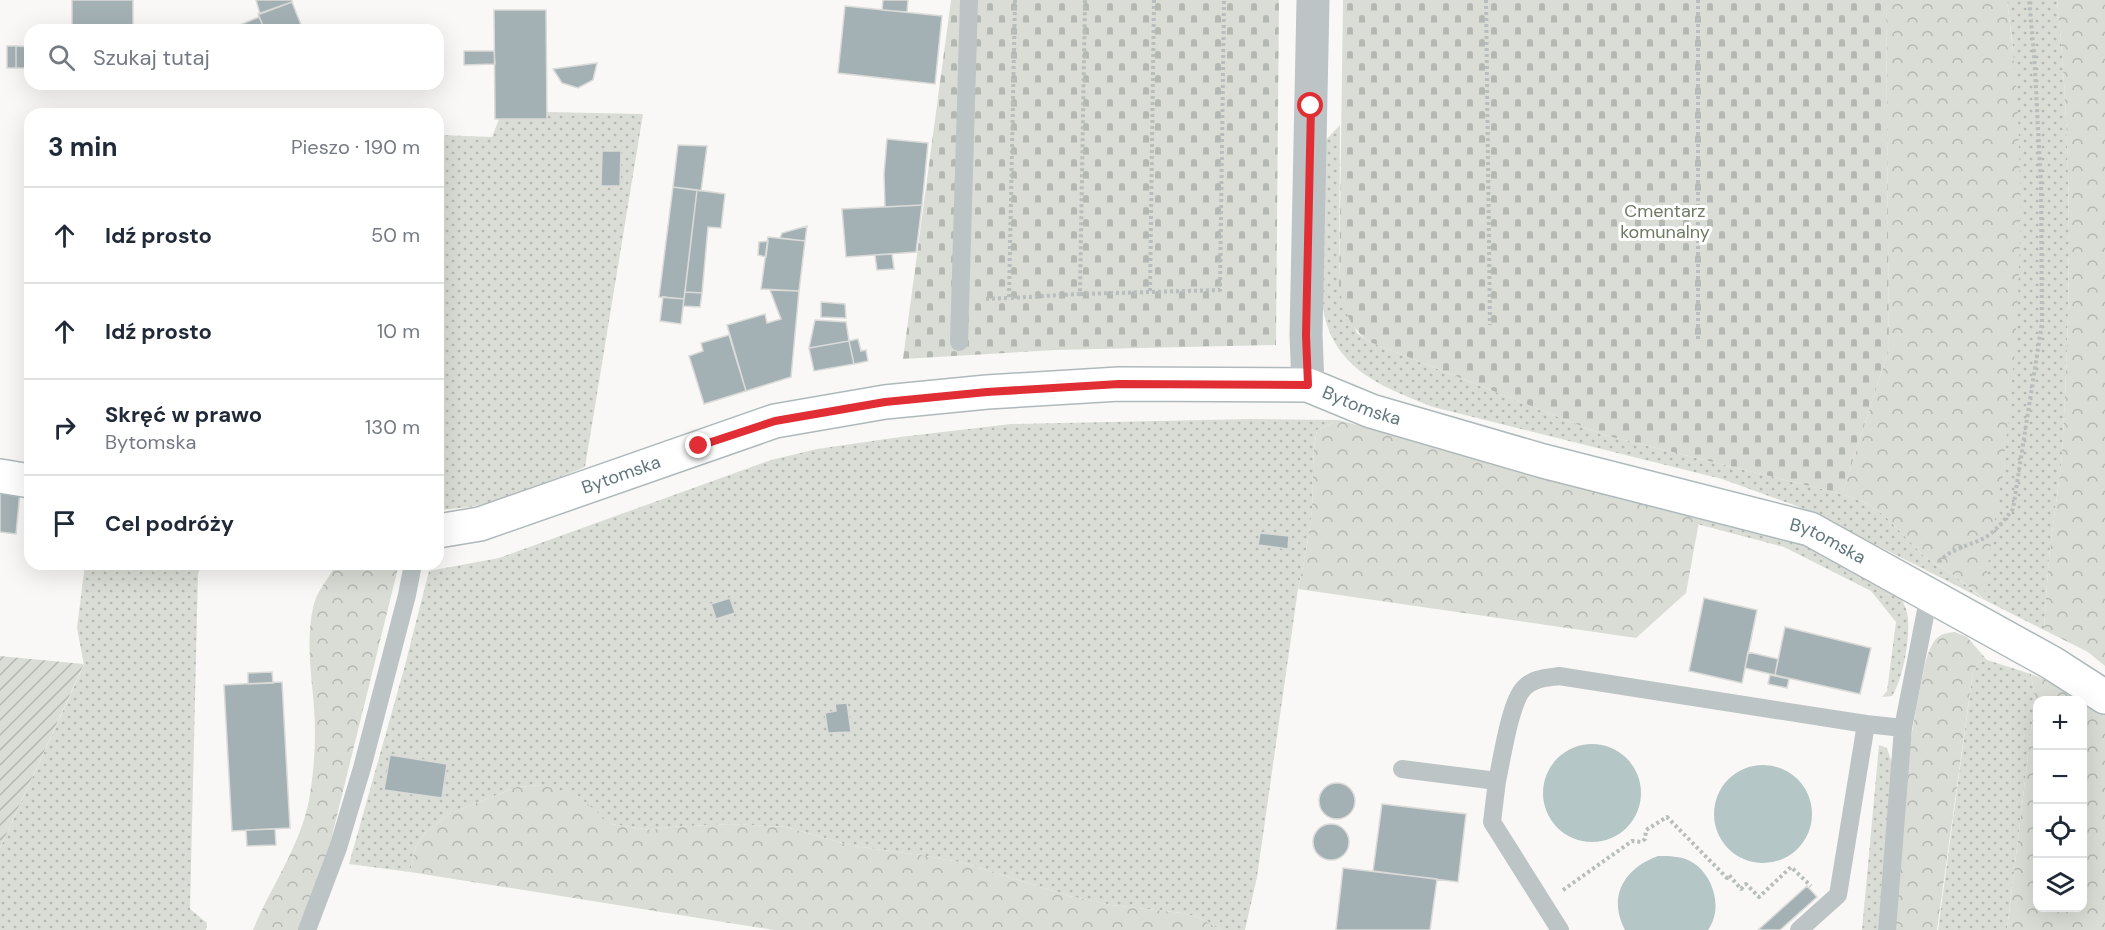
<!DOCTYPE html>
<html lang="pl">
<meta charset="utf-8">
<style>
:root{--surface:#fff;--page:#f6f6f7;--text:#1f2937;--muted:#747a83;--line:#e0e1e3}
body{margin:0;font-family:"DM Sans",sans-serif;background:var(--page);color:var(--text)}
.controls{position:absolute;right:18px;bottom:18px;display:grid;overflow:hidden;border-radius:12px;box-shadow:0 6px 24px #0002}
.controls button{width:54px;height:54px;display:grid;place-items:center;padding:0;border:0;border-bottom:2px solid var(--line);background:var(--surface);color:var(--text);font:30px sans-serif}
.stop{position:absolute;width:18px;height:18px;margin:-14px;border:4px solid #e12e34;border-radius:50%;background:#fff}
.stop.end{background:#e12e34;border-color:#fff;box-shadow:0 2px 6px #0008}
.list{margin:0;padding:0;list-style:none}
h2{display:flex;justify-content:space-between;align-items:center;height:78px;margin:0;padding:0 24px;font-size:26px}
h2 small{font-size:20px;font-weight:400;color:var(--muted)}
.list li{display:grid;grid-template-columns:39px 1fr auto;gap:18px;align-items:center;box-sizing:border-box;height:96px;padding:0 24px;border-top:2px solid var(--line)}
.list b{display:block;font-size:22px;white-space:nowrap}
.list p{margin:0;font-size:20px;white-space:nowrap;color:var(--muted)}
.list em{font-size:20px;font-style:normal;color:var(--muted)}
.icon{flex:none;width:33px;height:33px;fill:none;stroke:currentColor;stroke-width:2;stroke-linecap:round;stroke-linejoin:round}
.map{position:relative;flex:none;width:2105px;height:930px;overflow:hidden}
.search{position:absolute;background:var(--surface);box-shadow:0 6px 24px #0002;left:24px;top:24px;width:420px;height:66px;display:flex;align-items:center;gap:15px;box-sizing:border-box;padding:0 21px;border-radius:18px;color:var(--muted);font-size:22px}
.panel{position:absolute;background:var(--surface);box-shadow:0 6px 24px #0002;left:24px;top:108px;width:420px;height:462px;border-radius:18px}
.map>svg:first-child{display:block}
.grass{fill:url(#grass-dots)}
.forest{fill:url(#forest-crowns);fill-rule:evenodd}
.cemetery{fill:url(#cemetery-stones)}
.garden{fill:url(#garden-furrows)}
.water{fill:#b4c6c6}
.building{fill:#a4b1b4;stroke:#dadad8;stroke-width:1.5}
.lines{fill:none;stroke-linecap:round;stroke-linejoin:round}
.secondary-casing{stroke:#afb9bb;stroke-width:36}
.path{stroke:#b8bdbe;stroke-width:4;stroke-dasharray:3 3;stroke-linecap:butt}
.lane{stroke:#bdc4c6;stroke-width:18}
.street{stroke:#bdc4c6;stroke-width:33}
.secondary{stroke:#fff;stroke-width:33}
.route{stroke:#e12e34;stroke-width:8}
.labels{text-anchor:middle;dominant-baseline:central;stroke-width:6;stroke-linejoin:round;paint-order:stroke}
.park-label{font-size:18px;fill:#6d7963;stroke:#fff}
.street-label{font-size:18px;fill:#5f767b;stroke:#fff}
</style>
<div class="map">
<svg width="2105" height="930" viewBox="0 0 2105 930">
<defs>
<pattern id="grass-dots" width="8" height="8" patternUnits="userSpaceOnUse" patternTransform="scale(1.5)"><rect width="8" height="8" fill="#daddd5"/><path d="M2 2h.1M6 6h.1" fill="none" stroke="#b4b8b2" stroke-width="1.8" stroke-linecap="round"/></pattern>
<pattern id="forest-crowns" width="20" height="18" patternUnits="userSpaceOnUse" patternTransform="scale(1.5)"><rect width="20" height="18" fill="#daddd5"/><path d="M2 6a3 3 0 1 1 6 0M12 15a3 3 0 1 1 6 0" fill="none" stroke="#b4b8b2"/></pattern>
<pattern id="cemetery-stones" width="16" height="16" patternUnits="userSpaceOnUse" patternTransform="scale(1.5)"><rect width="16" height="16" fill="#daddd5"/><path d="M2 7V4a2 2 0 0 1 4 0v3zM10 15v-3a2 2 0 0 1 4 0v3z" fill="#b4b8b2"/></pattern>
<pattern id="garden-furrows" width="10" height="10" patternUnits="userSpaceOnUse" patternTransform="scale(1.5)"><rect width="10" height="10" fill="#daddd5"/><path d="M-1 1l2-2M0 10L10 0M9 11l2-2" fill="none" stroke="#b4b8b2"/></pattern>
</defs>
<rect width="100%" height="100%" fill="#f9f8f6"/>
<path class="grass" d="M2007,0h50c16,150 14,303 5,454 -3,31 -8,63 -12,94 -3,27 -4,55 -6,82l-221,-112 -24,-11 -77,-28 -289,-72c-37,-15 -79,-29 -99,-66 -9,-15 -11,-33 -14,-49l1,-147 19,-20 -1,163 18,45 13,9 234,93 238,59 22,8 20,13 41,42 30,19 27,22 37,-452 -7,-107z
M547,112l96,2 -58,353 -79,32 -36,8 -32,3v-228h2l1,-147 51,2 7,-18h48z
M1251,419l88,1 -22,10c-6,27 -3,53 -5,80 -3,27 -8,53 -14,79l-41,288 -12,53h-24l-24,-13 -15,-4 -71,-8 -42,-9 -105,-33 -44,-8 -67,-9 -67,-19 -55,-3 -61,3 -20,3 -39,-6 -13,-9 -57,-30 -24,2 -68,27 -24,19 -9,13 -6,26 -61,-8 55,-195 25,-98 70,-13 272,-98 46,-11 83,-12 111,-13z
M1701,511l103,32 96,53c4,7 7,14 8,22 2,20 -5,62 -16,78l-10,1 5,-6 9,-69 -25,-31 -87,-44 -87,-23z
M85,564h117l-4,10 -8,335 17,14 -1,7h-206v-82l84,-183 -7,-37z
M1987,660l44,14 4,24 -28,232h-69l35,-259 6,-9z
M1879,745l8,3 5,15 -14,167h-16z"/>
<path class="forest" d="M1886,0h121c19,142 16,289 0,432 -6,55 -16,111 -24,166l-28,-22 -30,-19 -41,-42 -20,-13 -22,-8 47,-145z
M2057,0h48v666l-17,-14 -44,-22c2,-27 3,-55 6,-82 4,-31 9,-63 12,-94 9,-151 11,-303 -5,-454z
M1339,420l115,32 247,59 -15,82 -50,45 -338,-49c6,-26 11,-52 14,-79 2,-27 -1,-53 5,-80z
M336,564h63l-71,288 -30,78h-45c18,-44 47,-83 56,-130 4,-22 6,-46 6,-69 0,-41 -11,-81 -2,-123 3,-17 16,-29 23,-44z
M1955,632l12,5 20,23 -8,2 -6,9 -36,259h-42c6,-81 8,-162 25,-242 4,-16 5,-34 15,-48 6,-7 12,-7 20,-8z
M2031,674l49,19 25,16v221h-98l28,-232zM2038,700h44v208h-44z
M541,785l36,10 34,29 39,6 20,-3 61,-3 55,3 67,19 67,9 44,8 105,33 42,9 71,8 15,4 24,13h-447l-364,-58 6,-26 9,-13 24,-19 68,-27z"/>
<path class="cemetery" d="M951,0h328l-3,345 -220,5 -153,9z
M1343,0h543l3,349 -47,145 -238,-59 -234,-93c-20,-14 -25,-30 -31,-54z"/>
<path class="garden" d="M0,656l84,8 -84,184z"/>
<path class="water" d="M1543 793a49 49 0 1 1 98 0a49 49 0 1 1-98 0Z
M1714 814a49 49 0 1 1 98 0a49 49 0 1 1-98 0Z
M1658,856c11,0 22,0 32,5 23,12 34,47 18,69h-83c-18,-34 0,-62 33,-74z"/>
<path class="building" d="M72,0h61v30h-61z
M256,0h36v2l-32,12z
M883,0h25l-1,12 -25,-2z
M292,2l11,28h-38l-7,-16z
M845,6l97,10 -7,68 -97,-11z
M494,10h52l1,109h-52z
M259,17l6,13h-29l-1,-3z
M7,46h9v22h-9z
M16,46l14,1v21h-14z
M464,51h30l1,13 -31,1z
M597,63l-4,17 -15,8 -16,-5 -9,-14z
M887,139l41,4 -6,62 -37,2 -1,-33z
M678,145l29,1 -6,45 -28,-4z
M602,151h19l-1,35h-19z
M673,187l24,3 -13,109 -25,-2z
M697,190l28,4 -4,34 -13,-1 -6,66 -17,-1z
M922,205l-6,47 -70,5 -4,-48z
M807,226l-2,15 -25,-3 2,-5z
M768,237l37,4 -6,50 -38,-2z
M768,241l-2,16 -8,-2 1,-13z
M892,254l2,15 -17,1 -2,-15z
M770,290l29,1 -8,86 -45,14 -19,-66 38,-11 2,9 14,-4z
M685,292l17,1 -2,14 -17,-1z
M663,297l21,2 -3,25 -21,-3z
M821,302l24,2 1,14 -25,-1z
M815,320l31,2 3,19 -40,7z
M729,335l17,56 -42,13 -15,-48 14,-5 -2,-8z
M858,339l3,12 5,-1 2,11 -14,3 -5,-23z
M849,341l5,23 -40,7 -5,-23z
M0,488l20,3 -4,43 -16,-2z
M1260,533l29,3 -1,13 -30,-4z
M730,598l5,15 -19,6 -5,-15z
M1704,598l53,12 -15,73 -53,-12z
M1785,627l86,21 -11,46 -85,-19z
M1748,652l30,7 -3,16 -30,-7z
M272,672l1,11 -25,1v-11z
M1770,675l19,4 -2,9 -19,-4z
M282,682l8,146 -58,3 -8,-146z
M847,703l4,29 -23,1 -3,-20 11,-2 -1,-7z
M390,755l57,9 -5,34 -58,-8z
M1319 801a18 18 0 1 1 36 0a18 18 0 1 1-36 0Z
M1382,804l84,10 -8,68 -85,-11z
M1313 842a18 18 0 1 1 36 0a18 18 0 1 1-36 0Z
M275,829l1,16 -29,1 -1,-16z
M1343,868l94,11 -7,51h-94z
M1807,886l10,11 -37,33h-22z"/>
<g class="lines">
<g class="secondary-casing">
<g id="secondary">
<path d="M0,476l30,5"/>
<path id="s1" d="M438,531l42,-7 295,-103 110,-19 102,-10 132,-8 189,1 63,26 172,50 267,68 242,134 53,34"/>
</g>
</g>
<path class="path" d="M1015,0l-6,298 71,-4 5,-294
M1486,0l4,325
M1150,291l4,-291
M1080,294l140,-4 4,-290
M986,299l23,-1
M1698,339v-339
M1939,562c12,-14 31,-16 47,-25 11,-7 19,-18 27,-28l29,-186 -1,-138 -7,-132 -5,-53
M1563,890l69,-49 9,1 4,-3 1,-9 21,-13 60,61 2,-3 12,14 5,-5 13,13 32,-30 20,19"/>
<path class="lane" d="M959,342l10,-342
M1402,769l95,12 -5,41 68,108
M1497,781c5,-22 13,-79 27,-93 9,-10 23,-10 35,-12l307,48 37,4
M307,930l31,-82 24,-80 45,-173 6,-31
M1799,930l39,-35 28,-171
M1887,930l16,-202 26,-133"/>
<path class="street" d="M1308,385l-2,-50 7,-335"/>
<use href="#secondary" class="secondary"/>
</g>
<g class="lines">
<path class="route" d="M699,446l76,-25 110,-19 102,-10 132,-8 189,1 -2,-50 5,-229"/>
</g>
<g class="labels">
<g class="park-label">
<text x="1665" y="211">Cmentarz<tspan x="1665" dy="21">komunalny</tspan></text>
</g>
<g class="street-label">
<text stroke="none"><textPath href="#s1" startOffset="948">Bytomska</textPath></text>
<text stroke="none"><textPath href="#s1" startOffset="192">Bytomska</textPath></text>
<text stroke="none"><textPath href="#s1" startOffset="1434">Bytomska</textPath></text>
</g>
</g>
</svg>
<div class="controls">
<button>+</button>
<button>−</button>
<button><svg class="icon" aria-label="locate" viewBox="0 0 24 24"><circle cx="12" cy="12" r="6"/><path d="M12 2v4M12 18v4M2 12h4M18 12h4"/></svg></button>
<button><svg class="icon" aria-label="layers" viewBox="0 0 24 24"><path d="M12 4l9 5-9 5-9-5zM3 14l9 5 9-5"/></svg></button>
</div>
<div class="stop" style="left:1311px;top:106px"></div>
<div class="stop end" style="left:699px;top:446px"></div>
<div class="search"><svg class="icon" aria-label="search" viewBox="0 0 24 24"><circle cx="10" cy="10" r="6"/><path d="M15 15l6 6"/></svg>Szukaj tutaj</div>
<section class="panel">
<h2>3 min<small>Pieszo · 190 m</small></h2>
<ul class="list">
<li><svg class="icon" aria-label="ahead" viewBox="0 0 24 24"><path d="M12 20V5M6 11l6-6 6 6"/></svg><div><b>Idź prosto</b></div><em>50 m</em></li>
<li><svg class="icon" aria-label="ahead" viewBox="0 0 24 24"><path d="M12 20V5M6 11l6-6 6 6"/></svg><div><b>Idź prosto</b></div><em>10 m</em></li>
<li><svg class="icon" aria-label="right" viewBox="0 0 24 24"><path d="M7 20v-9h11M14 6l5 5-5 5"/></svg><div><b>Skręć w prawo</b><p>Bytomska</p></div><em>130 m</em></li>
<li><svg class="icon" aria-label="arrive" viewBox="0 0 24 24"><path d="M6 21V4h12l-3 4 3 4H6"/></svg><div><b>Cel podróży</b></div></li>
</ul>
</section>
</div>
